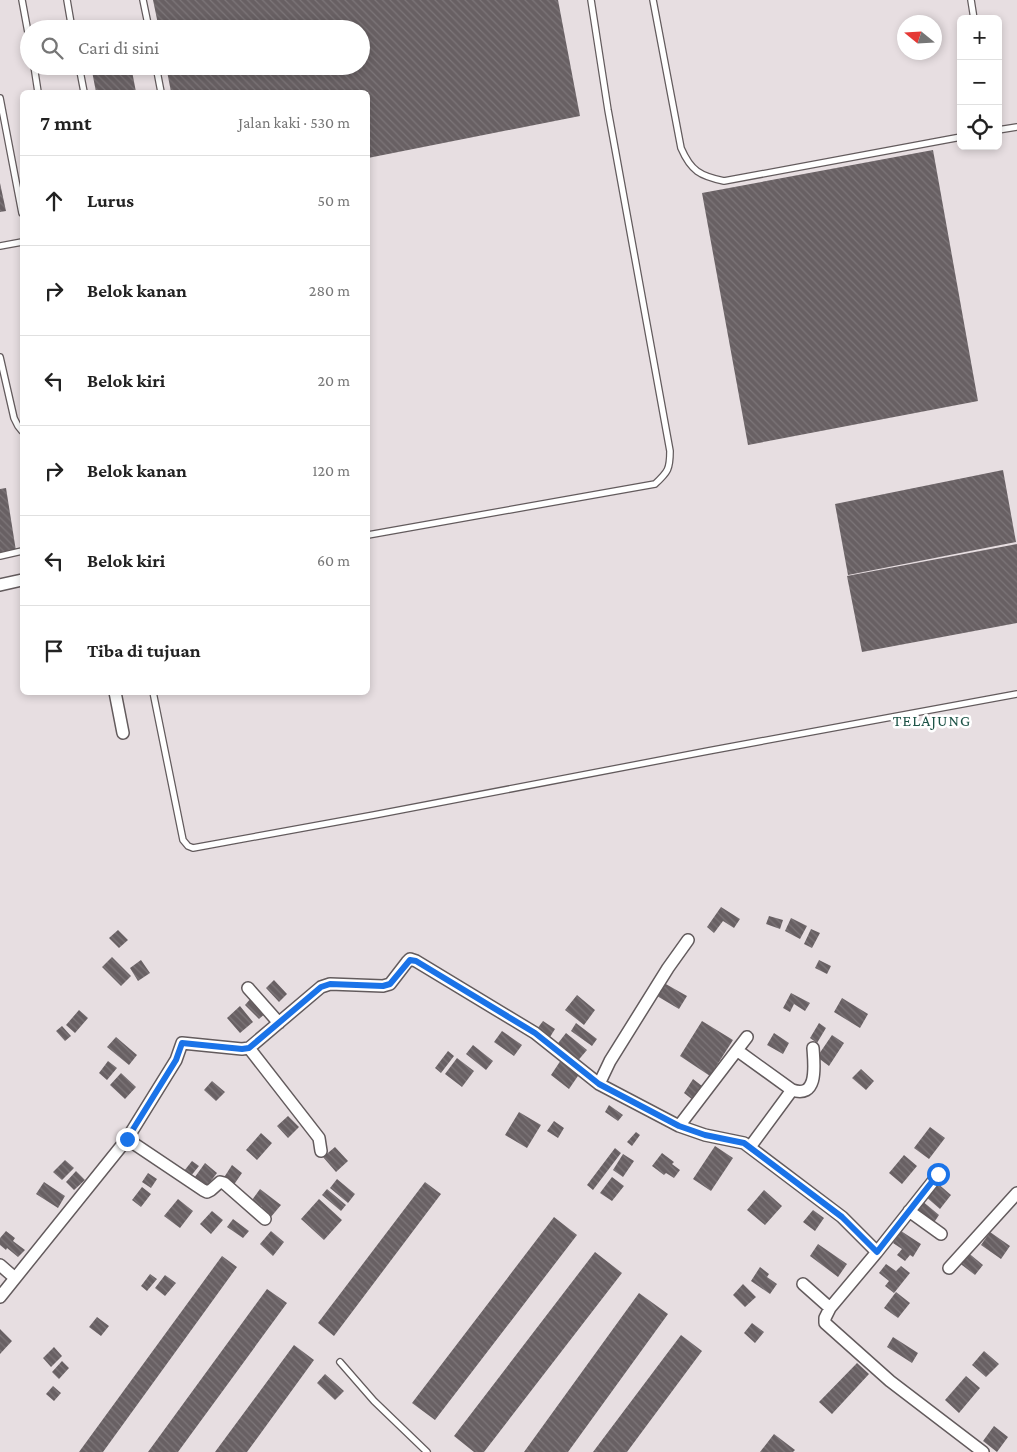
<!DOCTYPE html>
<html lang="id">
<meta charset="utf-8">
<style>
:root{--surface:#fff;--page:#f6f6f6;--text:#222;--muted:#767676;--line:#e0e0e0}
body{margin:0;font-family:"Crimson Pro",serif;background:var(--page);color:var(--text)}
.controls{position:absolute;right:15px;top:15px;display:grid;overflow:hidden;border-radius:8px;box-shadow:0 2px 8px #0003}
.controls button{width:45px;height:45px;display:grid;place-items:center;padding:0;border:0;border-bottom:1px solid var(--line);background:var(--surface);color:var(--text);font:25px sans-serif}
.compass{position:absolute;left:897px;top:15px;width:45px;height:45px;border-radius:50%;background:var(--surface);box-shadow:0 2px 8px #0003;rotate:288deg}
.stop{position:absolute;width:15px;height:15px;margin:-11px;border:4px solid #1a73e8;border-radius:50%;background:#fff}
.stop.end{background:#1a73e8;border-color:#fff;box-shadow:0 1px 5px #0008}
.list{margin:0;padding:0;list-style:none}
h2{display:flex;justify-content:space-between;align-items:center;height:65px;margin:0;padding:0 20px;font-size:21px}
h2 small{font-size:16px;font-weight:400;color:var(--muted)}
.list li{display:grid;grid-template-columns:32px 1fr auto;gap:15px;align-items:center;box-sizing:border-box;height:90px;padding:0 20px;border-top:1px solid var(--line)}
.list b{display:block;font-size:19px;white-space:nowrap}
.list em{font-size:16px;font-style:normal;color:var(--muted)}
.icon{flex:none;width:28px;height:28px;fill:none;stroke:currentColor;stroke-width:2;stroke-linecap:round;stroke-linejoin:round}
.map{position:relative;flex:none;width:1017px;height:1452px;overflow:hidden}
.search{position:absolute;background:var(--surface);box-shadow:0 2px 8px #0003;left:20px;top:20px;width:350px;height:55px;display:flex;align-items:center;gap:12px;box-sizing:border-box;padding:0 18px;border-radius:28px;color:var(--muted);font-size:19px}
.panel{position:absolute;background:var(--surface);box-shadow:0 2px 8px #0003;left:20px;top:90px;width:350px;height:605px;border-radius:8px}
.map>svg:first-child{display:block}
.building{fill:url(#building-back-hatch)}
.lines{fill:none;stroke-linecap:round;stroke-linejoin:round}
.lane-casing{stroke:#635b5d;stroke-width:8}
.street-casing{stroke:#635b5d;stroke-width:14}
.lane{stroke:#fff;stroke-width:5.5}
.street{stroke:#fff;stroke-width:11}
.route{stroke:#1a73e8;stroke-width:6}
.labels{text-anchor:middle;dominant-baseline:central;stroke-width:5;stroke-linejoin:round;paint-order:stroke}
.quarter-label{font-size:16px;letter-spacing:1px;fill:#1d5347;stroke:#fff}
</style>
<div class="map">
<svg width="1017" height="1452" viewBox="0 0 1017 1452">
<defs>
<pattern id="building-back-hatch" width="6" height="6" patternUnits="userSpaceOnUse" patternTransform="scale(1.25)"><rect width="6" height="6" fill="#686063"/><path d="M-1 5l2 2M0 0l6 6M5-1l2 2" fill="none" stroke="#7d7679"/></pattern>
</defs>
<rect width="100%" height="100%" fill="#e7dee1"/>
<path class="building" d="M153,0h405l22,116 -212,42v-66h-197l-5,-26h195v-37h-202z
M91,66h40l5,26h-40z
M933,150l45,251 -230,44 -46,-252z
M0,183l6,28 -6,1z
M1003,470l13,72 -168,33 -13,-71z
M6,488l10,63 -16,3v-65z
M1017,544v79l-155,29 -15,-76z
M721,907l19,12 -6,9 -11,-7 -9,12 -7,-6z
M769,916l14,4 -3,9 -14,-5z
M791,918l16,8 -7,13 -15,-8z
M811,929l9,4 -8,15 -8,-4z
M118,930l10,10 -9,8 -10,-10z
M112,957l19,19 -10,10 -19,-19z
M141,960l9,13 -12,8 -8,-13z
M819,960l12,6 -4,8 -12,-6z
M274,980l13,14 -8,8 -13,-14z
M664,983l23,13 -8,13 -22,-13z
M791,993l19,10 -5,8 -11,-7 -4,8 -7,-4z
M577,995l18,15 -11,15 -19,-15z
M252,997l15,15 -8,7 -14,-14z
M842,998l26,16 -8,14 -26,-16z
M240,1006l13,16 -13,11 -13,-15z
M79,1010l9,8 -13,15 -9,-8z
M543,1021l12,8 -5,8 -13,-8z
M702,1021l31,19 -23,36 -30,-20z
M576,1023l21,16 -5,7 -21,-15z
M819,1023l7,5 -9,15 -7,-5z
M62,1026l9,10 -6,5 -9,-10z
M502,1031l20,14 -8,11 -20,-14z
M566,1033l21,17 -12,14 -20,-17z
M774,1033l15,10 -6,11 -16,-9z
M832,1035l12,8 -15,23 -12,-9z
M116,1037l21,18 -8,10 -22,-18z
M473,1045l20,16 -7,9 -20,-16z
M448,1051l6,5 -13,17 -6,-5z
M457,1058l17,13 -12,16 -17,-13z
M561,1060l19,13 -11,16 -18,-14z
M108,1061l9,7 -10,12 -8,-7z
M861,1069l13,12 -8,9 -14,-12z
M121,1073l15,14 -11,12 -15,-14z
M693,1079l9,7 -9,14 -9,-7z
M212,1081l13,11 -9,9 -12,-11z
M609,1105l14,10 -5,6 -13,-9z
M519,1112l22,13 -14,23 -22,-13z
M288,1116l11,11 -11,11 -11,-12z
M554,1121l10,7 -6,10 -11,-7z
M930,1127l15,11 -16,21 -15,-11z
M636,1132l4,3 -8,11 -5,-4z
M261,1133l11,10 -15,17 -11,-10z
M715,1146l18,12 -22,33 -18,-12z
M335,1147l13,14 -12,11 -13,-15z
M615,1148l6,5 -28,37 -6,-5z
M662,1153l12,9 -2,2 8,6 -6,8 -8,-5 -2,2 -12,-9z
M623,1154l11,7 -11,16 -10,-7z
M904,1155l13,11 -15,18 -13,-11z
M65,1160l9,8 -12,12 -9,-8z
M192,1161l7,5 -9,11 -6,-6z
M205,1163l12,10 -13,17 -12,-9z
M232,1165l10,8 -9,13 -10,-7z
M76,1171l9,9 -11,10 -8,-8z
M148,1173l9,6 -6,9 -9,-6z
M612,1177l12,9 -12,15 -12,-8z
M337,1179l18,15 -7,9 -18,-15z
M44,1182l21,14 -7,12 -22,-14z
M425,1182l16,12 -107,142 -16,-13z
M936,1182l15,13 -11,14 -15,-13z
M142,1187l9,7 -10,13 -9,-7z
M260,1189l21,16 -11,13 -10,-9 2,-2 -10,-7z
M327,1189l19,16 -5,6 -19,-16z
M764,1190l18,16 -17,19 -18,-15z
M178,1199l15,12 -13,17 -16,-12z
M319,1199l23,21 -18,20 -23,-21z
M921,1200l18,15 -6,9 -19,-16z
M813,1210l11,8 -9,13 -12,-9z
M212,1211l11,9 -12,14 -11,-10z
M554,1217l23,18 -142,185 -23,-17z
M233,1219l16,12 -6,7 -16,-11z
M6,1231l9,7 -2,3 12,9 -7,7 -11,-9 -1,2 -6,-5v-7z
M271,1231l13,11 -11,14 -13,-12z
M901,1231l20,13 -8,13 -3,-2 -5,6 -8,-6 5,-6 -9,-6z
M990,1232l20,14 -9,13 -20,-14z
M818,1244l29,20 -9,13 -28,-21z
M966,1251l17,14 -8,10 -17,-13z
M595,1252l27,21 -138,179h-10l-20,-16z
M222,1256l15,11 -134,185h-24z
M886,1264l10,7 5,-5 9,7 -16,20 -9,-7 4,-5 -10,-8z
M760,1267l9,7 -2,3 10,7 -7,10 -19,-13z
M150,1274l7,5 -10,12 -6,-5z
M165,1275l11,8 -11,13 -10,-8z
M743,1284l13,13 -11,10 -12,-12z
M267,1289l20,14 -109,149h-30z
M896,1292l14,11 -12,15 -14,-10z
M639,1293l29,21 -100,138h-44z
M97,1317l12,9 -8,10 -12,-9z
M752,1323l12,9 -9,11 -11,-10z
M0,1329l12,12 -12,13z
M681,1335l21,16 -75,101h-34z
M893,1337l25,16 -6,10 -25,-16z
M294,1345l20,15 -67,92h-32z
M54,1347l8,9 -11,11 -8,-9z
M984,1351l15,13 -13,13 -14,-12z
M62,1361l7,7 -10,11 -7,-7z
M857,1363l12,11 -37,40 -13,-12z
M325,1374l19,17 -9,9 -18,-17z
M966,1376l14,12 -21,25 -14,-13z
M53,1386l8,7 -7,8 -8,-7z
M994,1426l14,11 -11,15 -14,-11z
M774,1434l21,16 -2,2h-33z"/>
<g class="lines">
<g class="lane-casing">
<path id="lane" d="M22,0l7,38
M67,0l5,29
M143,0l6,29
M653,0l28,148c10,23 19,28 43,33l237,-44
M971,0l3,19
M34,66l4,26
M79,66l5,26
M156,66l5,26
M0,98l22,115
M998,130l19,-3
M0,246l22,-4
M0,357l14,61 4,8 4,5
M368,535l287,-51c13,-12 15,-15 15,-33l-62,-341 -17,-110
M0,556l22,-5
M153,692l30,148 5,6 5,2 181,-33 334,-64 309,-57
M340,1362l34,39 53,51"/>
</g>
<g class="street-casing">
<path id="street" d="M0,585l22,-5
M115,692l8,41
M248,988l31,35
M249,1048l70,90 2,13
M738,1051l54,39c27,9 22,-26 21,-42
M599,1084l11,-23 58,-93 20,-28
M679,1126l68,-89
M127,1139l76,51 4,2 4,-2 9,-8 4,1 41,36
M750,1147l42,-57
M909,1211l32,23
M877,1252l61,-77
M0,1265l15,13
M949,1268l68,-75
M803,1284l27,24
M0,1297l127,-158 49,-79 6,-17 60,6 7,-1 72,-61 9,-3 53,2 7,-2 17,-22 3,-3 6,2 119,72 64,51 80,42 26,9 39,8 98,74 35,35 -47,56 -5,10v5l65,58 93,71"/>
</g>
<use href="#lane" class="lane"/>
<use href="#street" class="street"/>
</g>
<g class="lines">
<path class="route" d="M127,1139l49,-79 6,-17 60,6 7,-1 72,-61 9,-3 53,2 7,-2 20,-24 6,1 119,72 64,51 80,42 26,9 39,8 98,74 35,35 61,-78"/>
</g>
<g class="labels">
<g class="quarter-label">
<text x="932" y="720">TELAJUNG</text>
</g>
</g>
</svg>
<div class="controls">
<button>+</button>
<button>−</button>
<button><svg class="icon" aria-label="locate" viewBox="0 0 24 24"><circle cx="12" cy="12" r="6"/><path d="M12 2v4M12 18v4M2 12h4M18 12h4"/></svg></button>
</div>
<svg class="compass" viewBox="-18 -18 36 36"><path d="M0-13l5 13h-10z" fill="#e53935"/><path d="M0 13l5-13h-10z" fill="#767676"/></svg>
<div class="stop" style="left:938px;top:1174px"></div>
<div class="stop end" style="left:127px;top:1139px"></div>
<div class="search"><svg class="icon" aria-label="search" viewBox="0 0 24 24"><circle cx="10" cy="10" r="6"/><path d="M15 15l6 6"/></svg>Cari di sini</div>
<section class="panel">
<h2>7 mnt<small>Jalan kaki · 530 m</small></h2>
<ul class="list">
<li><svg class="icon" aria-label="ahead" viewBox="0 0 24 24"><path d="M12 20V5M6 11l6-6 6 6"/></svg><div><b>Lurus</b></div><em>50 m</em></li>
<li><svg class="icon" aria-label="right" viewBox="0 0 24 24"><path d="M7 20v-9h11M14 6l5 5-5 5"/></svg><div><b>Belok kanan</b></div><em>280 m</em></li>
<li><svg class="icon" aria-label="left" viewBox="0 0 24 24"><path d="M17 20v-9H6M10 6l-5 5 5 5"/></svg><div><b>Belok kiri</b></div><em>20 m</em></li>
<li><svg class="icon" aria-label="right" viewBox="0 0 24 24"><path d="M7 20v-9h11M14 6l5 5-5 5"/></svg><div><b>Belok kanan</b></div><em>120 m</em></li>
<li><svg class="icon" aria-label="left" viewBox="0 0 24 24"><path d="M17 20v-9H6M10 6l-5 5 5 5"/></svg><div><b>Belok kiri</b></div><em>60 m</em></li>
<li><svg class="icon" aria-label="arrive" viewBox="0 0 24 24"><path d="M6 21V4h12l-3 4 3 4H6"/></svg><div><b>Tiba di tujuan</b></div></li>
</ul>
</section>
</div>
